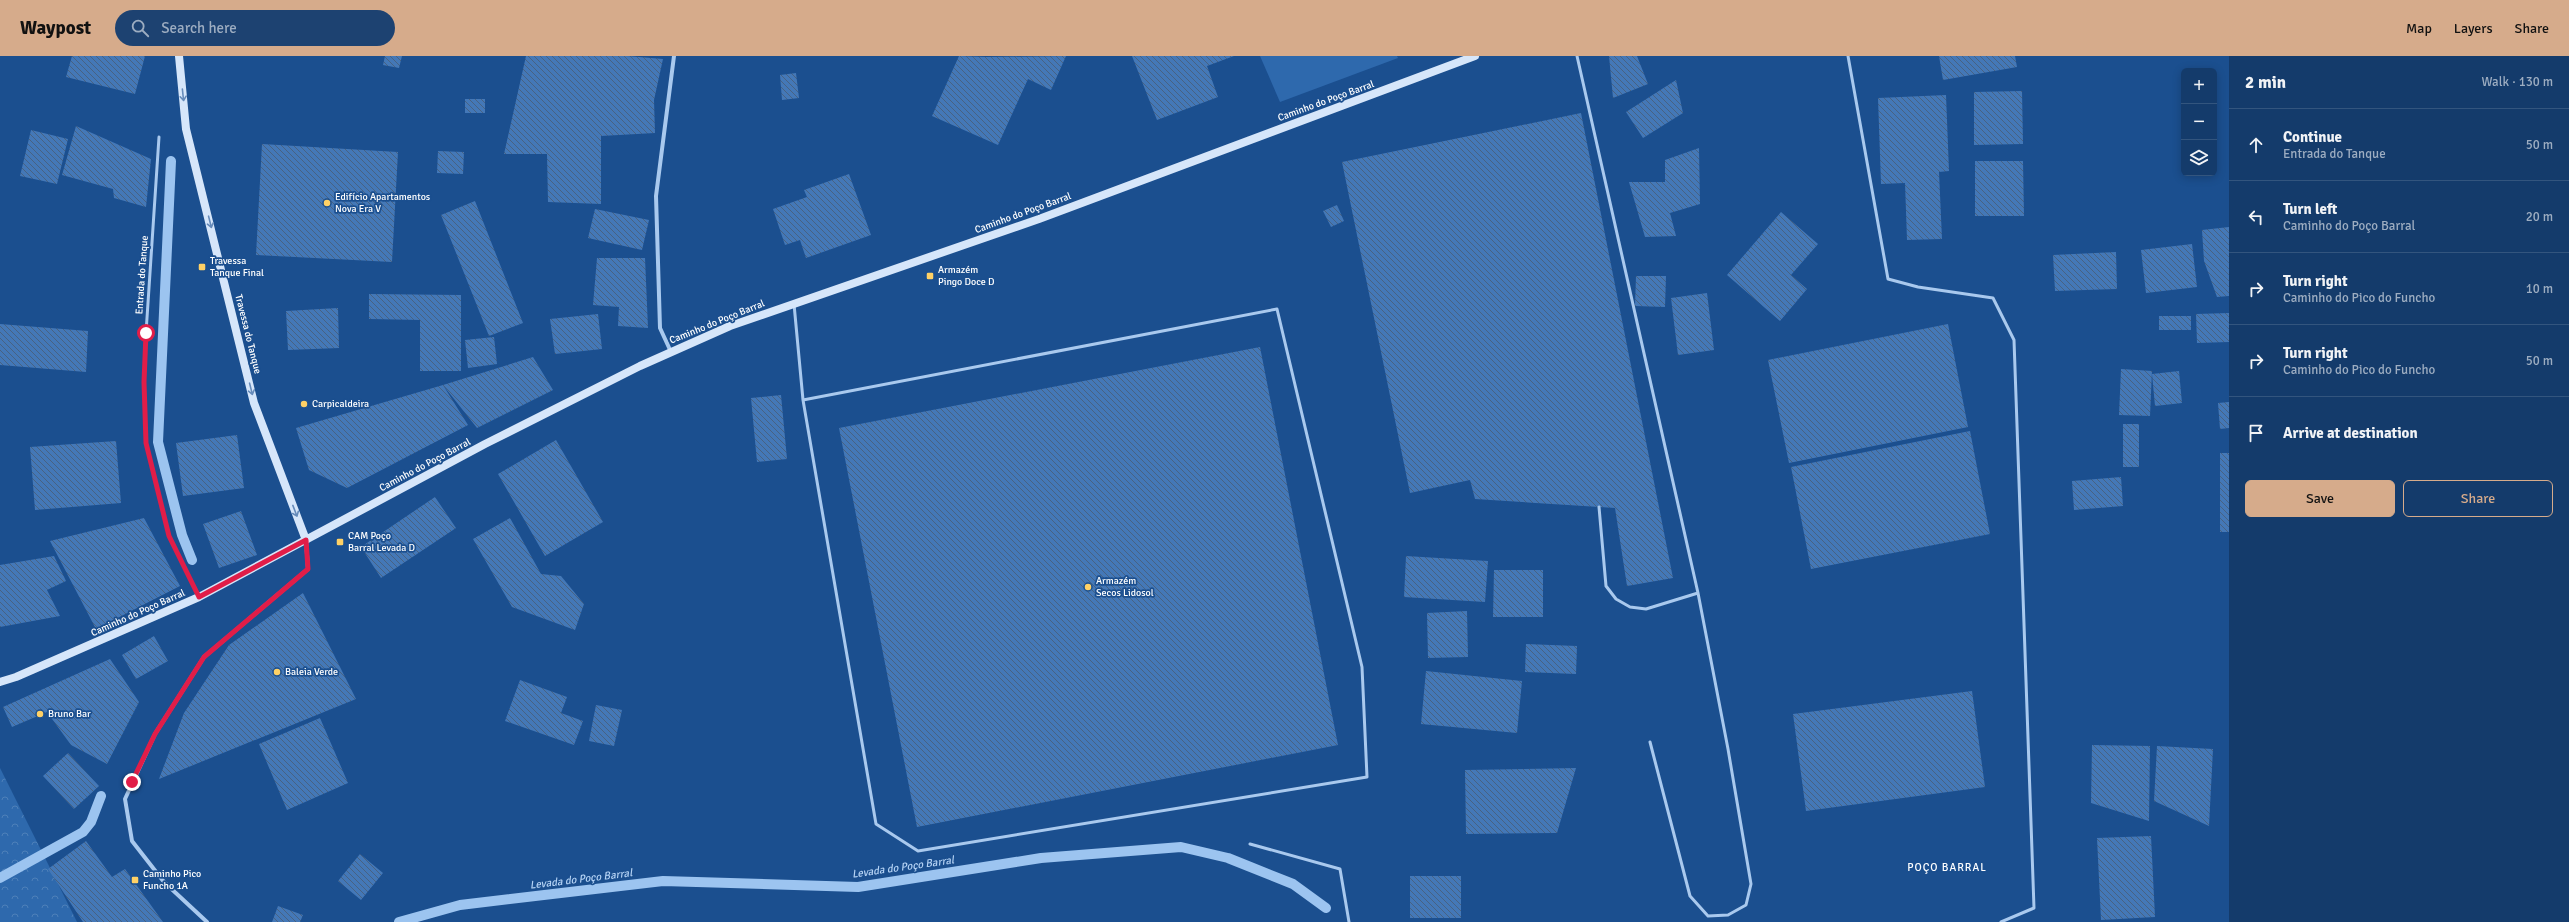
<!DOCTYPE html>
<meta charset="utf-8">
<style>
:root{--surface:#143b6b;--page:#1d4271;--text:#f1f3f6;--muted:#9dadc1;--line:#33557e;--accent:#d6ab8b}
body{margin:0;font-family:Signika,sans-serif;background:var(--page);color:var(--text)}
.controls{position:absolute;right:12px;top:12px;display:grid;overflow:hidden;border-radius:6px;box-shadow:0 2px 10px #0003}
.controls button{width:36px;height:36px;display:grid;place-items:center;padding:0;border:0;border-bottom:1px solid var(--line);background:var(--surface);color:var(--text);font:20px sans-serif}
.stop{position:absolute;width:12px;height:12px;margin:-9px;border:3px solid #e11d48;border-radius:50%;background:#fff}
.stop.end{background:#e11d48;border-color:#fff;box-shadow:0 1px 4px #0008}
.list{margin:0;padding:0;list-style:none}
h2{display:flex;justify-content:space-between;align-items:center;height:52px;margin:0;padding:0 16px;font-size:17px}
h2 small{font-size:13px;font-weight:400;color:var(--muted)}
.list li{display:grid;grid-template-columns:26px 1fr auto;gap:12px;align-items:center;box-sizing:border-box;height:72px;padding:0 16px;border-top:1px solid var(--line)}
.list b{display:block;font-size:15px;white-space:nowrap}
.list p{margin:0;font-size:13px;white-space:nowrap;color:var(--muted)}
.list em{font-size:13px;font-style:normal;color:var(--muted)}
.actions{display:flex;gap:8px;padding:12px 16px}
.actions a{flex:1;padding:9px 0;border:1px solid var(--accent);border-radius:6px;text-align:center;font-size:14px;color:var(--accent)}
.actions .main{background:var(--accent);color:#111}
.icon{flex:none;width:22px;height:22px;fill:none;stroke:currentColor;stroke-width:2;stroke-linecap:round;stroke-linejoin:round}
.map{position:relative;flex:none;width:2229px;height:866px;overflow:hidden}
header{display:flex;align-items:center;gap:24px;box-sizing:border-box;height:56px;padding:0 20px;background:var(--accent);color:#111}
header strong{font-size:19px}
nav{display:flex;gap:22px;margin-inline-start:auto;font-size:14px}
.search{width:280px;height:36px;background:var(--page);display:flex;align-items:center;gap:10px;box-sizing:border-box;padding:0 14px;border-radius:22px;color:var(--muted);font-size:15px}
main{display:flex}
aside{flex:1;background:var(--surface)}
.map>svg:first-child{display:block}
.grass{fill:#2e69ad}
.forest{fill:url(#forest-crowns)}
.lines{fill:none;stroke-linecap:round;stroke-linejoin:round}
.stream{stroke:#9cc4f0;stroke-width:10}
.building{fill:url(#building-back-hatch)}
.lane{stroke:#a9c9ee;stroke-width:3}
.street{stroke:#a9c9ee;stroke-width:4}
.secondary{stroke:#d6e6fa;stroke-width:8}
.oneway{stroke:#668bba}
.route{stroke:#e11d48;stroke-width:5}
.poi-dot{fill:#ffd166;stroke:#1b4f8f;stroke-width:1.5}
.labels{text-anchor:middle;dominant-baseline:central;stroke-width:3.5;stroke-linejoin:round;paint-order:stroke}
.street-label{font-size:10px;fill:#fff;stroke:#1b4f8f}
.poi-label{font-size:10px;fill:#fff;stroke:#1b4f8f;text-anchor:start}
.water-label{font-size:11px;font-style:italic;fill:#b5d3f5;stroke:#1b4f8f}
.neighbourhood-label{font-size:11px;letter-spacing:1px;fill:#fff;stroke:#1b4f8f}
</style>
<header>
<strong>Waypost</strong>
<div class="search"><svg class="icon" aria-label="search" viewBox="0 0 24 24"><circle cx="10" cy="10" r="6"/><path d="M15 15l6 6"/></svg>Search here</div>
<nav><a>Map</a><a>Layers</a><a>Share</a></nav>
</header>
<main>
<div class="map">
<svg width="2229" height="866" viewBox="0 0 2229 866">
<defs>
<pattern id="forest-crowns" width="20" height="18" patternUnits="userSpaceOnUse"><rect width="20" height="18" fill="#2e69ad"/><path d="M2 6a3 3 0 1 1 6 0M12 15a3 3 0 1 1 6 0" fill="none" stroke="#4d80b9"/></pattern>
<pattern id="building-back-hatch" width="6" height="6" patternUnits="userSpaceOnUse"><rect width="6" height="6" fill="#4478b7"/><path d="M-1 5l2 2M0 0l6 6M5-1l2 2" fill="none" stroke="#486282"/></pattern>
</defs>
<rect width="100%" height="100%" fill="#1b4f8f"/>
<path class="grass" d="M1260,0h137l1,2 -118,44z"/>
<path class="forest" d="M0,712l77,154h-77z"/>
<g class="lines">
<path class="stream" d="M171,105l-13,281 24,93 10,25
M0,822l83,-46 8,-10 10,-26
M399,866l61,-17 203,-24 195,6 183,-29 140,-11 47,11 65,26 33,24"/>
</g>
<path class="building" d="M72,0h73l-10,38 -69,-17z
M385,0h17l-3,12 -16,-3z
M526,0h101l36,3 -9,41 1,33 -54,3v68l-53,-2 -1,-48h-43z
M959,0l27,1 80,-1 -15,34 -23,-11 -30,66 -66,-29z
M1132,0h102l-27,10 11,31 -61,23z
M1609,0h28l11,28 -35,14z
M1939,0h76l2,11 -74,13z
M796,17l3,25 -17,2 -2,-25z
M1676,24l7,33 -40,25 -17,-26z
M2022,35l1,53 -49,1v-53z
M1946,39l3,76 -10,1 3,67 -35,1 -2,-57 -24,1 -3,-86z
M465,43h20v14h-20z
M1581,57l92,465 -46,8 -12,-78 -140,-9 -5,-19 -60,13 -68,-331z
M76,70l75,33 -5,48 -32,-9 -1,-9 -51,-14z
M31,74l37,9 -11,45 -37,-8z
M262,88l136,8 -6,110 -136,-7z
M1699,92l1,56 -30,9 6,23 -31,1 -16,-55h36v-22z
M438,95l26,1 -1,22 -26,-1z
M1975,105h48l1,55h-49z
M849,118l22,61 -65,23 -6,-18 -15,5 -12,-36 34,-12 -3,-7z
M475,145l48,122 -34,13 -48,-121z
M1337,149l7,16 -13,6 -8,-16z
M595,153l54,11 -7,30 -54,-12z
M1781,156l37,32 -27,31 16,14 -27,32 -53,-46z
M2229,171v69l-12,1 -13,-36 -2,-31z
M2192,188l5,43 -51,6 -5,-43z
M2116,196l1,37 -62,2 -2,-36z
M597,202h48l3,70 -30,-2 1,-19 -26,-2z
M1636,220h30l-1,31 -30,-1z
M1707,237l7,57 -36,5 -7,-57z
M369,238l92,1v76h-41v-51l-51,-1z
M338,252l1,40 -51,2 -2,-39z
M2229,257v29l-32,1 -1,-29z
M598,258l4,35 -47,5 -5,-35z
M2159,260h32v14h-32z
M0,268l88,7 -2,41 -86,-7z
M1948,268l20,103 -179,36 -21,-103z
M494,281l3,27 -29,4 -3,-28z
M1260,291l78,398 -421,82 -78,-399z
M533,301l20,33 -76,38 -34,-43z
M2121,313l31,2 -2,45 -31,-1z
M2179,315l3,32 -27,3 -3,-32z
M443,329l25,40 -121,63 -38,-18 -13,-42z
M781,339l6,64 -30,3 -6,-64z
M2229,346v26l-9,1 -2,-26z
M2123,368h16v43h-16z
M1970,375l20,103 -179,35 -20,-102z
M237,379l7,53 -61,8 -7,-53z
M556,384l47,82 -58,34 -47,-82z
M116,385l5,62 -86,7 -5,-63z
M2220,397h9v79h-9z
M2121,421l2,29 -49,4 -2,-29z
M435,441l21,31 -75,50 -20,-31z
M241,455l16,44 -38,13 -16,-44z
M144,462l36,68 -84,43 -46,-88z
M510,462l31,56 20,2 23,28 -9,26 -63,-23 -39,-68z
M54,500l12,25 -19,9 13,26 -60,11v-62z
M1406,500l82,5 -3,41 -81,-5z
M1494,514h49v47h-50z
M303,537l53,106 -197,80 25,-66 45,-68z
M1467,555l1,46 -40,1 -1,-45z
M154,580l14,25 -32,18 -14,-24z
M1526,588l51,2 -1,28 -51,-2z
M110,603l29,43 -32,62 -36,-19 -24,-33 -35,15 -9,-20z
M1426,615l96,10 -5,52 -96,-9z
M520,624l47,17 -6,16 22,8 -9,24 -69,-24z
M1972,635l13,96 -179,24 -13,-97z
M596,649l26,5 -8,36 -25,-5z
M320,662l28,65 -61,27 -28,-66z
M2092,689l58,1 -1,75 -58,-18z
M2157,690l56,3 -4,77 -55,-25z
M68,697l31,33 -25,23 -31,-33z
M1576,712l-19,65 -91,1 -1,-64z
M2151,780l4,81 -54,3 -4,-82z
M86,785l26,36 13,-8 38,53h-80l-35,-53z
M360,798l23,19 -22,27 -23,-19z
M1410,820h51v42h-51z
M278,850l25,9 -3,7h-28z"/>
<g class="lines">
<path class="lane" d="M1577,0l121,537 30,156 23,135 -5,21 -18,10 -20,1 -18,-20 -40,-154
M1848,0l40,223 30,8 75,11 21,42 20,568 -33,14
M159,81l-13,196 -2,49 2,61 23,93 30,61
M794,248l9,96 73,424 42,27 449,-74 -5,-110 -85,-358 -474,91
M1599,451l7,79 10,13 14,8 16,2 52,-16
M1250,788l90,25 9,53"/>
<path class="street" d="M671,296l-11,-24 -4,-132 18,-140
M207,866l-43,-40 -32,-41 -7,-42 30,-65 49,-77 104,-88 -2,-29"/>
<path class="secondary" d="M179,0l7,73 68,274 52,137
M0,626l16,-5 183,-80 286,-153 155,-78 90,-40 309,-107 436,-163"/>
</g>
<defs><path id="oneway-shaft" d="M-6 0H5M1.5-3L5.5 0L1.5 3" fill="none" stroke-width="1.6" stroke-linecap="round" stroke-linejoin="round"/></defs>
<g class="oneway">
<use href="#oneway-shaft" transform="translate(183 39) rotate(84)"/>
<use href="#oneway-shaft" transform="translate(210 166) rotate(76)"/>
<use href="#oneway-shaft" transform="translate(251 333) rotate(76)"/>
<use href="#oneway-shaft" transform="translate(295 455) rotate(69)"/>
</g>
<g class="lines">
<path class="route" d="M132,726l23,-48 49,-77 104,-88 -2,-29 -107,57 -30,-61 -23,-93 -2,-61 2,-49"/>
</g>
<g class="poi-dot">
<circle cx="327" cy="147" r="4"/>
<rect x="198" y="207" width="8" height="8" rx="2"/>
<rect x="926" y="216" width="8" height="8" rx="2"/>
<circle cx="304" cy="348" r="4"/>
<rect x="336" y="482" width="8" height="8" rx="2"/>
<circle cx="1088" cy="531" r="4"/>
<circle cx="277" cy="616" r="4"/>
<circle cx="40" cy="658" r="4"/>
<rect x="131" y="820" width="8" height="8" rx="2"/>
</g>
<g class="labels">
<g class="street-label">
<text transform="translate(1326 45) rotate(-20)">Caminho do Poço Barral</text>
<text transform="translate(1023 157) rotate(-20)">Caminho do Poço Barral</text>
<text transform="translate(142 219) rotate(-86)">Entrada do Tanque</text>
<text transform="translate(717 266) rotate(-22)">Caminho do Poço Barral</text>
<text transform="translate(248 278) rotate(76)">Travessa do Tanque</text>
<text transform="translate(425 409) rotate(-28)">Caminho do Poço Barral</text>
<text transform="translate(138 557) rotate(-24)">Caminho do Poço Barral</text>
</g>
<g class="poi-label">
<text x="335" y="141">Edifício Apartamentos<tspan x="335" dy="12">Nova Era V</tspan></text>
<text x="210" y="205">Travessa<tspan x="210" dy="12">Tanque Final</tspan></text>
<text x="938" y="214">Armazém<tspan x="938" dy="12">Pingo Doce D</tspan></text>
<text x="312" y="348">Carpicaldeira</text>
<text x="348" y="480">CAM Poço<tspan x="348" dy="12">Barral Levada D</tspan></text>
<text x="1096" y="525">Armazém<tspan x="1096" dy="12">Secos Lidosol</tspan></text>
<text x="285" y="616">Baleia Verde</text>
<text x="48" y="658">Bruno Bar</text>
<text x="143" y="818">Caminho Pico<tspan x="143" dy="12">Funcho 1A</tspan></text>
</g>
<g class="water-label">
<text transform="translate(903 811) rotate(-8)">Levada do Poço Barral</text>
<text transform="translate(581 823) rotate(-7)">Levada do Poço Barral</text>
</g>
<g class="neighbourhood-label">
<text x="1947" y="811">POÇO BARRAL</text>
</g>
</g>
</svg>
<div class="controls">
<button>+</button>
<button>−</button>
<button><svg class="icon" aria-label="layers" viewBox="0 0 24 24"><path d="M12 4l9 5-9 5-9-5zM3 14l9 5 9-5"/></svg></button>
</div>
<div class="stop" style="left:146px;top:277px"></div>
<div class="stop end" style="left:132px;top:726px"></div>
</div>
<aside>
<h2>2 min<small>Walk · 130 m</small></h2>
<ul class="list">
<li><svg class="icon" aria-label="ahead" viewBox="0 0 24 24"><path d="M12 20V5M6 11l6-6 6 6"/></svg><div><b>Continue</b><p>Entrada do Tanque</p></div><em>50 m</em></li>
<li><svg class="icon" aria-label="left" viewBox="0 0 24 24"><path d="M17 20v-9H6M10 6l-5 5 5 5"/></svg><div><b>Turn left</b><p>Caminho do Poço Barral</p></div><em>20 m</em></li>
<li><svg class="icon" aria-label="right" viewBox="0 0 24 24"><path d="M7 20v-9h11M14 6l5 5-5 5"/></svg><div><b>Turn right</b><p>Caminho do Pico do Funcho</p></div><em>10 m</em></li>
<li><svg class="icon" aria-label="right" viewBox="0 0 24 24"><path d="M7 20v-9h11M14 6l5 5-5 5"/></svg><div><b>Turn right</b><p>Caminho do Pico do Funcho</p></div><em>50 m</em></li>
<li><svg class="icon" aria-label="arrive" viewBox="0 0 24 24"><path d="M6 21V4h12l-3 4 3 4H6"/></svg><div><b>Arrive at destination</b></div></li>
</ul>
<div class="actions"><a class="main">Save</a><a>Share</a></div>
</aside>
</main>
